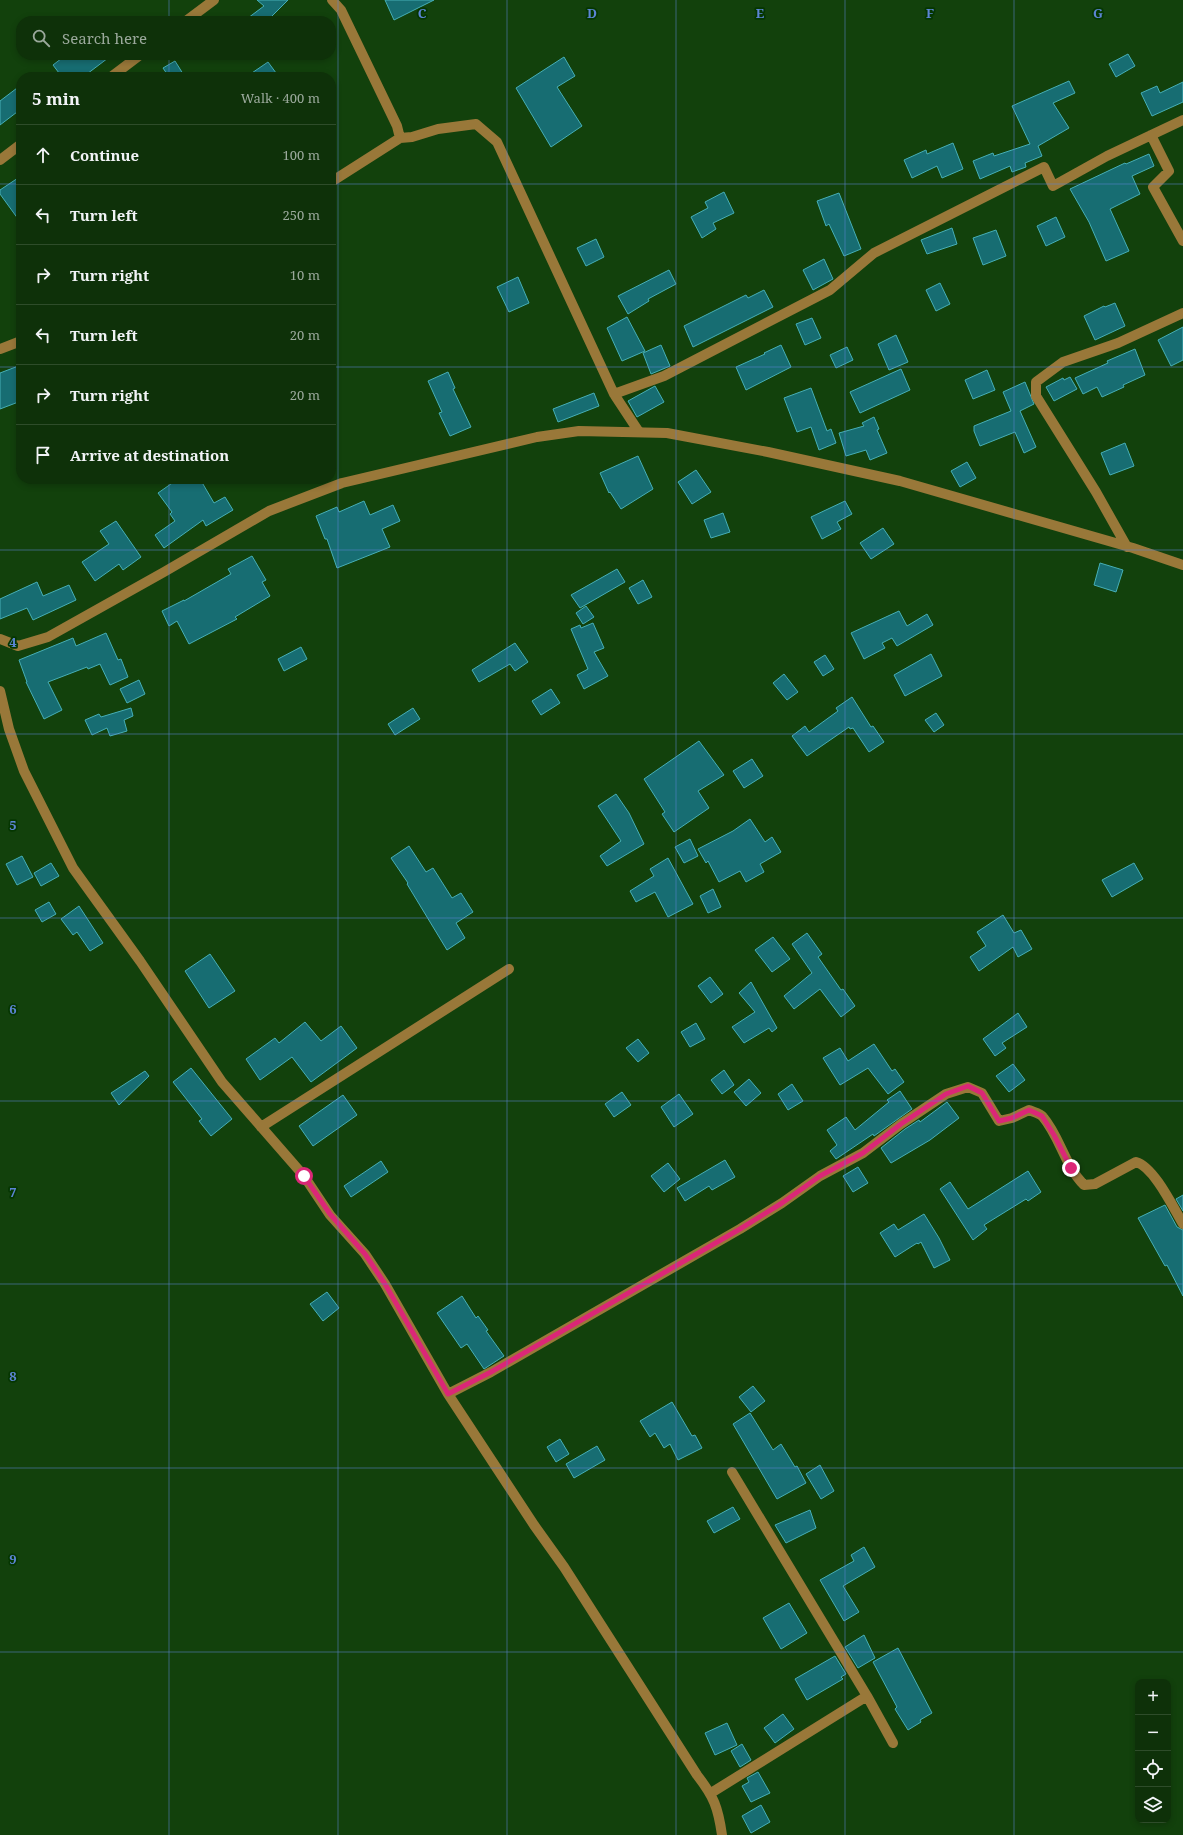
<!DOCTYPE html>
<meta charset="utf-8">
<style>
:root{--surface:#0e3109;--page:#173912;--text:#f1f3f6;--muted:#9ba99c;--line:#2e4c2a}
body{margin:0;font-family:"Noto Serif",serif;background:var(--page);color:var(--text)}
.controls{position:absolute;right:12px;bottom:12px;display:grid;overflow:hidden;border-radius:8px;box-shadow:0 2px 6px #0003}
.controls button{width:36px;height:36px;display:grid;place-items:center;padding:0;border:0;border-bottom:1px solid var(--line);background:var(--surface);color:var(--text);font:20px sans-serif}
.stop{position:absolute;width:12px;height:12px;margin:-9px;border:3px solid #db2777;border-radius:50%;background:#fff}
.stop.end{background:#db2777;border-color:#fff;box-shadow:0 1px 4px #0008}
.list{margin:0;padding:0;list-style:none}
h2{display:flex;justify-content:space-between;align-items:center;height:52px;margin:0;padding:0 16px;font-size:17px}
h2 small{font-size:13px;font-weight:400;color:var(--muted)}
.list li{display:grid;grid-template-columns:26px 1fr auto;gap:12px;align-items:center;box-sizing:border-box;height:60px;padding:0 16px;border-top:1px solid var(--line)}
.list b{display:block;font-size:15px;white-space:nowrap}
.list em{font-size:13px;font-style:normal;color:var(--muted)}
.icon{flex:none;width:22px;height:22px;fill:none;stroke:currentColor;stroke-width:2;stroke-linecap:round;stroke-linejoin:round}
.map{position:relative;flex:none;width:1183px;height:1835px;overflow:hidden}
.search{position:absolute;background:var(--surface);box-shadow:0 2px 6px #0003;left:16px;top:16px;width:320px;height:44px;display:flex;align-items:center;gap:10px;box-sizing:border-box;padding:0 14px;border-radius:16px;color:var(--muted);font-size:15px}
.panel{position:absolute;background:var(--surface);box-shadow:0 2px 6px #0003;left:16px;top:72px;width:320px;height:412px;border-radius:16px}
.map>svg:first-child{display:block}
.building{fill:#176d72;stroke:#46afb6}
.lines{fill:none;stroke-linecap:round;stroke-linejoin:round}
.minor{stroke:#997839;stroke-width:10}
.route{stroke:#db2777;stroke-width:5}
.grid{fill:none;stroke:#5c85d4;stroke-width:1;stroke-opacity:0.55}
.grid-label{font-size:13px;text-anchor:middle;font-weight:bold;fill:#5c85d4;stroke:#053601;stroke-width:3.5;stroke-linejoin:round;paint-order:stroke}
</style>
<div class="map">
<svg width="1183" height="1835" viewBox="0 0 1183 1835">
<rect width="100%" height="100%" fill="#12410c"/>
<path class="building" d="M257,0h31l-21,21h-23l20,-15z
M385,0h49l-40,20z
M1128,54l7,12 -19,11 -7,-13z
M66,55h46l-29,22h-21l-9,-12z
M564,57l11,19 -18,11 25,39 -31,21 -35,-59z
M175,61l10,16h-16l-6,-9z
M268,62l11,15h-33z
M1069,81l6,12 -22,10 16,25 -31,18 4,10 -17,7 1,4 -14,5 -2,-6 -30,13 -7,-18 20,-8 1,3 36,-12 -18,-38z
M1183,82v20l-31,14 -11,-23 16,-7 3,7z
M21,85v24l-21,16v-24z
M953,143l10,26 -21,9 -5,-12 -25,12 -8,-18 22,-10 1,4z
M1149,154l5,12 -22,10 8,18 -30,15 19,42 -23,10 -17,-39 -19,-33 55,-26 1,1z
M21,176v47l-21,-29v-4z
M724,192l10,21 -21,10 3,6 -14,9 -11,-21 17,-9 -3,-6z
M839,193l22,56 -17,7 -15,-32 -3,2 -9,-25z
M1056,217l9,20 -19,9 -9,-20z
M952,228l5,16 -30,10 -6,-14z
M996,230l10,26 -23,9 -10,-27z
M596,239l8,18 -18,9 -9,-18z
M824,259l9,20 -20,11 -10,-20z
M669,270l7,14 -28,15 1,2 -21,13 -10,-18z
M518,277l11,26 -20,9 -12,-25z
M940,283l10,21 -14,7 -10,-21z
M764,290l9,17 -80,40 -9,-21 62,-31 2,3z
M1115,303l10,23 -30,14 -11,-24 20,-10 1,1z
M627,317l18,34 -23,10 -15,-33z
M812,318l9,20 -16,7 -9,-21z
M1183,327v33l-12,6 -13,-26z
M896,335l12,27 -19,8 -11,-26z
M661,345l9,21 -19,8 -8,-21z
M781,345l10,22 -45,23 -10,-23 29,-13 -1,-1z
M847,347l6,13 -17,8 -6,-13z
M1135,349l10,26 -22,10 1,2 -22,10 -5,-10 -14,7 -8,-16 33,-15 -1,-2z
M21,365v36l-21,8v-36z
M901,369l9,21 -50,23 -10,-21z
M987,370l8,20 -22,9 -8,-19z
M448,372l7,16 -2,1 18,38 -21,9 -11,-23 3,-1 -14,-31z
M1070,377l7,12 -23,12 -8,-14 17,-9 1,2z
M1025,382l9,22 -14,7 16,36 -12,6 -9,-21 -35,14 -6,-15v-5l37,-15 -8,-19z
M655,386l9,16 -27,15 -9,-16z
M811,388l16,43 4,-2 5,14 -17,7 -8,-23 -14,5 -13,-34z
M594,393l5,13 -41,16 -5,-13z
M874,417l5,12 -2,1 10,23 -17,7 -4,-10 -20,6 -7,-23 25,-7 -2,-3z
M1125,443l9,23 -24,9 -9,-22z
M638,456l15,33 -32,20 -11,-17 -1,1 -9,-20z
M967,462l9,16 -16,9 -9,-16z
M696,470l15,22 -19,12 -14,-22z
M178,479h22l14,24 11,-6 8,13 -27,16 -3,-6 -39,28 -9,-13 20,-14 -5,-7 2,-2 -14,-19z
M364,501l6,14 23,-10 7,16 -18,8 8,18 -53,21 -10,-29h-2l-9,-23 21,-9 2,5z
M845,501l7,13 -15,8 4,7 -19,10 -11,-22z
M723,513l7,19 -19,6 -7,-18z
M116,521l25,36 -18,13 -4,-6 -24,17 -13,-19 27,-18 -9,-13z
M883,528l11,16 -23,15 -11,-16z
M252,556l14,24 -4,2 8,14 -35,21 2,2 -48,25 -12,-23 -8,5 -7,-15 22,-11v1l47,-27 -3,-5z
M1100,563l23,7 -7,22 -22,-7z
M617,569l8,13 -45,26 -9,-13z
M643,580l9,17 -14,7 -9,-16z
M37,582l6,14 26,-11 7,15 -43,20 -6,-12 -27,11v-20z
M586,606l8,11 -11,7 -7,-11z
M899,611l8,15 20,-12 6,11 -36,21 -5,-8 -10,5 3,5 -21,11 -13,-26z
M593,623l11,25 -10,4 14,24 -24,13 -7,-14 11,-6 -17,-40 9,-4 1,3z
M106,633l12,27 3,-1 7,18 -18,8 -10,-21 -12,5 -1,-2 -39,15 14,28 -18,9 -18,-37h1l-8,-22 54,-22 3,8z
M515,643l13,19 -13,9 -5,-7 -31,18 -7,-12z
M301,647l6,12 -23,12 -6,-12z
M931,654l11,22 -37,20 -11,-21z
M825,655l9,14 -11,7 -9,-14z
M784,674l14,18 -11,8 -14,-17z
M139,680l6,14 -18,9 -7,-14z
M551,689l9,14 -19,12 -9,-14z
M852,697l19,30 2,-1 11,16 -15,10 -16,-24 -3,1 -1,-2 -42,29 -15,-20 13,-10 4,6 29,-21 -2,-3z
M131,708l2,8 -9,4 3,11 -17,5 -3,-8 -15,7 -7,-15 14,-6 2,3z
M413,708l7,11 -25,16 -7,-11z
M936,713l8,12 -10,7 -9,-12z
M699,741l25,34 -26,16 11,17 -35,24 -12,-18 3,-2 -21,-33z
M752,759l11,17 -19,12 -11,-17z
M616,794l13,19 15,31 -37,22 -7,-10 21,-15 -23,-35z
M750,819l15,23 7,-5 9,15 -21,12 4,8 -18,10 -6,-11 -21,11 -11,-21 -2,2 -8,-14 35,-18z
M690,839l8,17 -14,7 -9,-16z
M409,846l17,26 7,-4 19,30 9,-5 12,19 -17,11 9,15 -18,12 -40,-66 1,-1 -17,-25z
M22,856l11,21 -16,8 -11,-21z
M668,858l25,46 -25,13 -13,-25 -19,10 -6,-11 24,-15 -4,-7z
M51,863l8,13 -18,10 -7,-13z
M1134,863l9,16 -31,18 -10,-17z
M713,889l8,18 -13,6 -8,-17z
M49,902l7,12 -14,8 -7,-12z
M79,906l24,37 -13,8 -13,-19 -4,3 -12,-16z
M1003,915l11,18 7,-3 11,19 -14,8 -5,-10 -34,24 -9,-14 16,-11 -9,-14z
M807,933l15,21 -4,3 23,33 2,-1 12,17 -14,11 -21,-28 -26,20 -10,-13 28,-23 -20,-29z
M773,937l17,22 -18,13 -17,-22z
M210,954l25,37 -26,17 -24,-37z
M710,977l13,17 -12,9 -13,-17z
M751,982l26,46 -5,4 -3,-4 -25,15 -12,-16 23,-15 -16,-19z
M1018,1013l9,14 -25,16 4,5 -11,8 -12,-17z
M305,1022l16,19 20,-15 16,22 -46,34 -19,-25 -32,23 -14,-21 29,-21 4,5z
M696,1023l9,16 -15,8 -9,-15z
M638,1039l11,14 -11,9 -12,-14z
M874,1044l18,27 3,-2 9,13 -16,12 -20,-26 -28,17 -17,-27 17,-10 8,13z
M1013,1064l12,16 -16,12 -13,-16z
M191,1068l41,51 -21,17 -12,-15 3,-2 -29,-37z
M724,1070l10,15 -12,9 -11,-14z
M145,1071l4,5 -30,29 -8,-12z
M749,1079l12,14 -15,13 -12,-14z
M792,1084l11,17 -15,9 -10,-16z
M900,1091l12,18 -38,27 -1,-2 -37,25 -6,-8 7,-6 -10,-15 19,-13 9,13 34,-28 -2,-2z
M622,1092l9,13 -17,12 -9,-13z
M679,1094l14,20 -19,13 -13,-20z
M343,1095l14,20 -44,31 -14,-20z
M947,1102l12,16 -29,22 -39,23 -10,-15 24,-19 14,-9 1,2z
M725,1160l10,17 -23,13 -3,-4 -24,15 -8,-13z
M381,1161l7,11 -37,25 -7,-11z
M668,1163l12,16 -16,13 -13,-16z
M858,1167l10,16 -15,9 -10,-16z
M1028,1171l13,21 -13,9 -2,-2 -42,26 3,4 -14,11 -33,-51 10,-7 18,27z
M1183,1195v16l-7,-12z
M1165,1205l12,22 6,3v66l-16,-31 -2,1 -27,-48z
M924,1214l15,24 11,22 -16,8 -13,-26 -3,2 -1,-1 -22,14 -15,-24 14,-9 4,6z
M327,1292l12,16 -16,13 -13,-17z
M462,1296l14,22 2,-2 10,14 -2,1 18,25 -20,13 -17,-25 -6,4 -24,-35z
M753,1386l12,15 -14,11 -12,-15z
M672,1402l20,34 3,-1 7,13 -24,12 -8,-16 -6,4 -9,-15 -5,4 -10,-16z
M750,1413l23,37 8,-6 14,23 2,-1 9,17 -29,16 -44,-75z
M560,1439l9,15 -13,8 -9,-15z
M597,1446l8,14 -31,18 -8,-14z
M820,1465l14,26 -13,8 -15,-25z
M733,1507l7,12 -26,14 -7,-12z
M810,1510l6,18 -30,15 -11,-18z
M864,1547l11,20 -32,19 16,26 -15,9 -24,-41 34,-19 -3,-6z
M789,1603l18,30 -26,16 -18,-31z
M864,1635l11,23 -17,10 -13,-21z
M898,1648l34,65 -12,7 1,2 -13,8 -13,-21 2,-2 -24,-45z
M835,1656l11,18 -5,3 2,2 -36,21 -12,-21z
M783,1714l11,15 -19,14 -11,-15z
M727,1723l10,22 -22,10 -10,-22z
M742,1744l9,16 -11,7 -9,-16z
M758,1772l12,21 -19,9 -9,-16 7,-4 -2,-4z
M761,1805l9,17 -19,11 -9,-17z"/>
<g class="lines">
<path class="minor" d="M332,0l9,10 56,116 3,12 12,-1 26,-8 38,-5 21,18 117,252 25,38
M186,21l28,-21
M111,77l29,-22
M1151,135l18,36 -16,16 30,54
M0,160l21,-16
M331,182l69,-44
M0,349l21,-8
M614,394l50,-18 166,-86 44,-37 170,-86 9,19 54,-30 76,-36
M1127,547l-31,-55 -60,-96v-14l27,-20 55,-19 65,-30
M0,639l18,7 30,-9 116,-65 105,-61 73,-28 195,-46 42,-6 88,2 101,19 132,29 233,67 50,17
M0,691l9,38 15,42 49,97 67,93 82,121 82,94 26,39 35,39 20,30 63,110 86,131 30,42 133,208c17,22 21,32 25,60
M261,1127l248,-158
M448,1394l43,-22 249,-143 42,-26 38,-27 43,-23 38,-29 45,-30 22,-7 14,6 17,28 13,-3 17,-8c4,2 11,3 14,7 17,20 22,49 41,68l11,-1 41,-22c18,5 37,45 47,62
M867,1696l26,47
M711,1793l156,-97 -135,-224"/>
</g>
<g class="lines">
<path class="route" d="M304,1176l26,38 35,40 20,30 63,110 43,-22 249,-143 42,-26 38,-27 43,-23 38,-29 45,-30 22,-8 14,7 17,28 13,-3 17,-8 13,6 12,19 17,33"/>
</g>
<path class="grid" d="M169,0v21M338,0v1835M507,0v1835M676,0v1835M845,0v1835M1014,0v1835M169,55v22M0,184h21M331,184h852M0,367h21M331,367h852M169,479v1356M0,550h1183M0,734h1183M0,918h1183M0,1101h1183M0,1284h1183M0,1468h1183M0,1652h1183"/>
<g class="grid-label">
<text x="422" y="18">C</text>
<text x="592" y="18">D</text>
<text x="760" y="18">E</text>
<text x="930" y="18">F</text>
<text x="1098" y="18">G</text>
<text x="13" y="647">4</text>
<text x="13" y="830">5</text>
<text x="13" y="1014">6</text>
<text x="13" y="1197">7</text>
<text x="13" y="1381">8</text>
<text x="13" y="1564">9</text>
</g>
</svg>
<div class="controls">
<button>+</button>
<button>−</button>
<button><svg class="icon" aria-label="locate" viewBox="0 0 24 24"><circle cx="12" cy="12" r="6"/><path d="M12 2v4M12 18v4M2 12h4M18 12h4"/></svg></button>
<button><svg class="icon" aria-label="layers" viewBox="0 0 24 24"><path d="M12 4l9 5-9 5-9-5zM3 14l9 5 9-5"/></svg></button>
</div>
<div class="stop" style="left:304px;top:1176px"></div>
<div class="stop end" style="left:1071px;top:1168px"></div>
<div class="search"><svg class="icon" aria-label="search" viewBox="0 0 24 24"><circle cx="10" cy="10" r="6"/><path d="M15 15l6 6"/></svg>Search here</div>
<section class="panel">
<h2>5 min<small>Walk · 400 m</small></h2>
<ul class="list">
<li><svg class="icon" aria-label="ahead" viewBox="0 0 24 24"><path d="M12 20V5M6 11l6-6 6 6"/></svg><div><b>Continue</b></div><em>100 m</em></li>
<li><svg class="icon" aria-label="left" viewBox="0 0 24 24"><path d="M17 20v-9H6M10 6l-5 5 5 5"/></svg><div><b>Turn left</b></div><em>250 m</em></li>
<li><svg class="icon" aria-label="right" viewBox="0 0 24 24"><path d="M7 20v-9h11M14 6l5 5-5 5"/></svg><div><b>Turn right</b></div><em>10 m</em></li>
<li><svg class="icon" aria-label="left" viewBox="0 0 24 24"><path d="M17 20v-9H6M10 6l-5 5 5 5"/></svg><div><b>Turn left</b></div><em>20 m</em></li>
<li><svg class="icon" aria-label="right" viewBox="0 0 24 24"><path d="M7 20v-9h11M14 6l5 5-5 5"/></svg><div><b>Turn right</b></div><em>20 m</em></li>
<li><svg class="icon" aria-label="arrive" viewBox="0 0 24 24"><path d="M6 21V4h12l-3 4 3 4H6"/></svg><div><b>Arrive at destination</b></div></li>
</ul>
</section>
</div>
